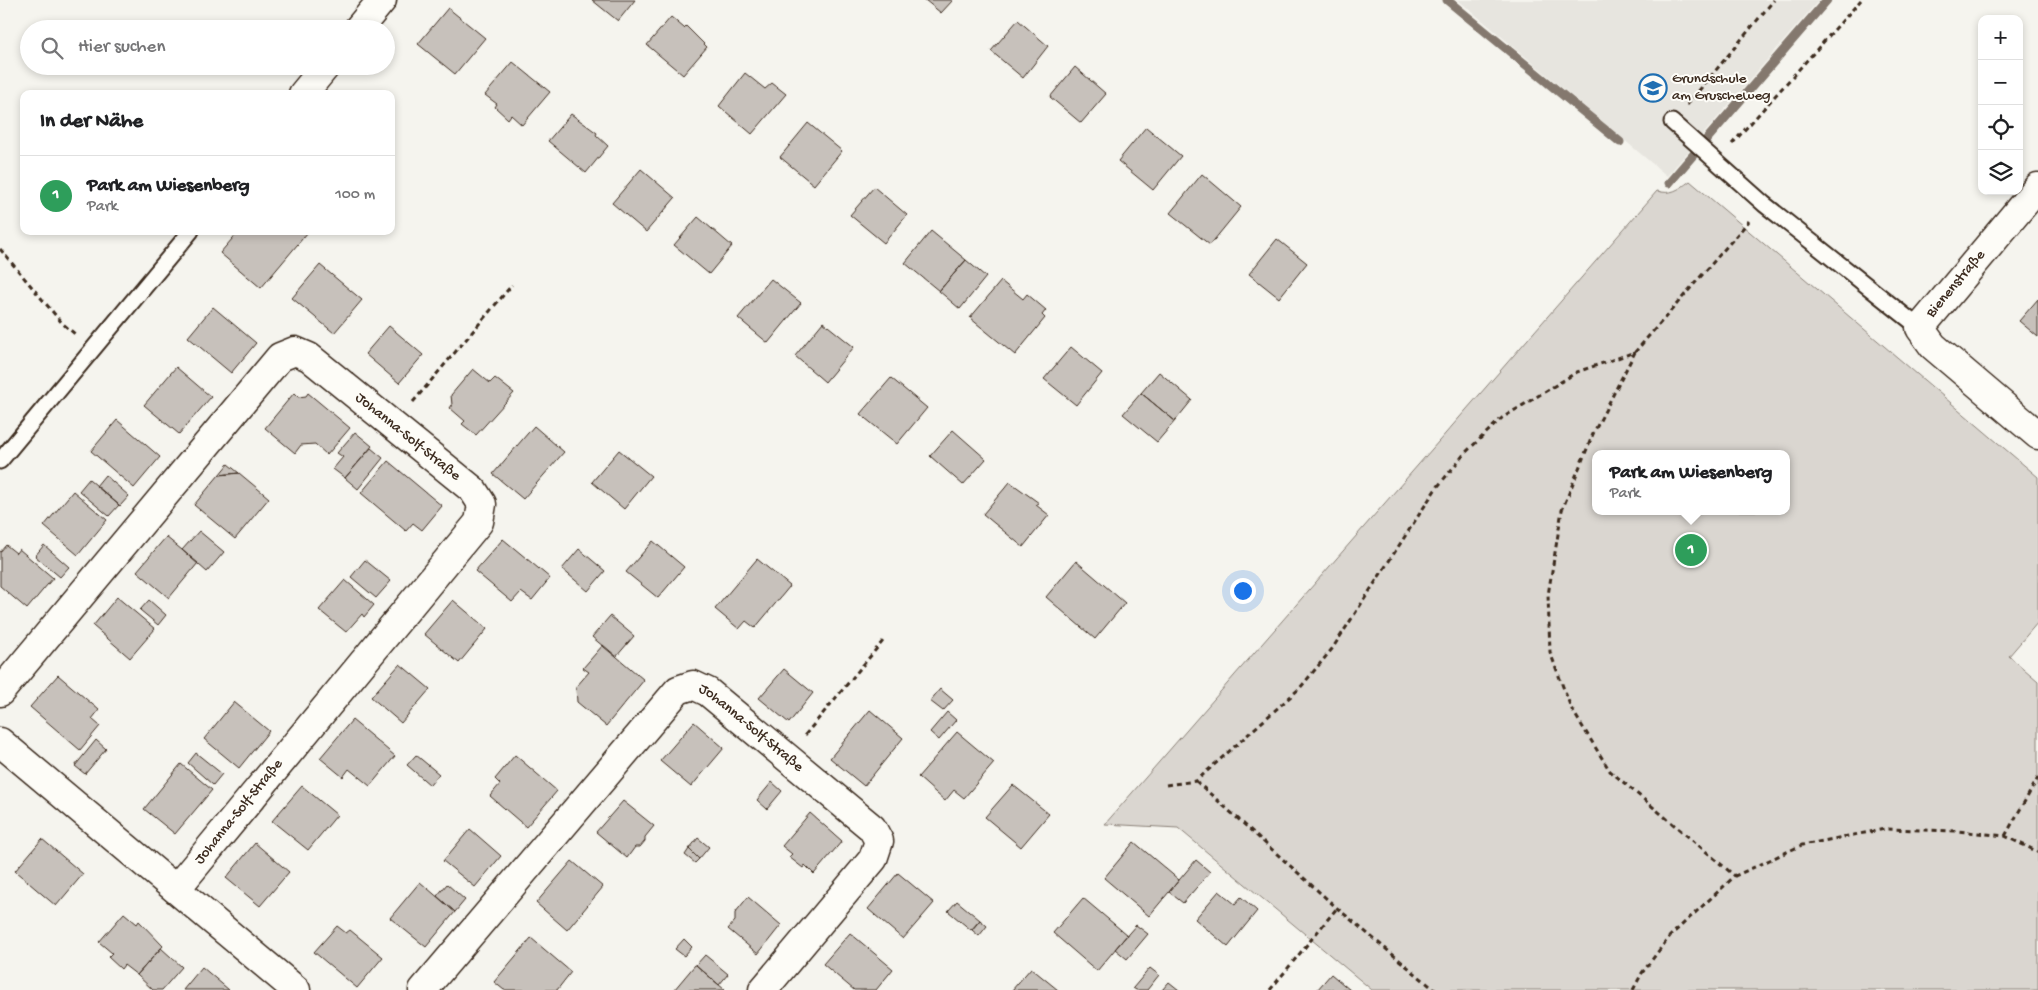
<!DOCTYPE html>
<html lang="de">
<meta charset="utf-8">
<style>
:root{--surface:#fff;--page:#f6f6f6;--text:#202124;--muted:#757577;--line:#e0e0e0;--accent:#b45309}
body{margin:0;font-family:"Gochi Hand",sans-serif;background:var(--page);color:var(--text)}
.controls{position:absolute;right:15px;top:15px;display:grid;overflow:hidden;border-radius:10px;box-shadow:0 2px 8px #0003}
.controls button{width:45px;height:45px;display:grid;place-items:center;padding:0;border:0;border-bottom:1px solid var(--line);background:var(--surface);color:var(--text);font:25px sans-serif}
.you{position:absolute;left:1242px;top:590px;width:18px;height:18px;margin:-12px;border:4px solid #fff;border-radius:50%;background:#1a73e8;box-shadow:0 0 0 8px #1a73e833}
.badge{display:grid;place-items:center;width:32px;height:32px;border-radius:50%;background:var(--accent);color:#fff;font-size:16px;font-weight:700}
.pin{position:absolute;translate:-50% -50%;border:2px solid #fff;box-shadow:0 1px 5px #0006}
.popup{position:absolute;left:1592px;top:450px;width:198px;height:65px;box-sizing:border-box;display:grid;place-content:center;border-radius:10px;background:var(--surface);filter:drop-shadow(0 1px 4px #0005);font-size:16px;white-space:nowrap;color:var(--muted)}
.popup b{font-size:19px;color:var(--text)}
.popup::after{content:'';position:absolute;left:50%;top:100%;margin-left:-10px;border:10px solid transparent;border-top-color:var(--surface)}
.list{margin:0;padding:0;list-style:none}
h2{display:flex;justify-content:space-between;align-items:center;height:65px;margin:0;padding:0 20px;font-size:21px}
h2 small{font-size:16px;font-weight:400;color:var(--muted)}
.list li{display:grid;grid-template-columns:32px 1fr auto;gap:15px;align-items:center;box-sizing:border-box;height:80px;padding:0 20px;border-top:1px solid var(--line)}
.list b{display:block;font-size:19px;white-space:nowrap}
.list p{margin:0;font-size:16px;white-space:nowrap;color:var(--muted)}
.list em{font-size:16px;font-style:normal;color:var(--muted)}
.icon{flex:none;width:28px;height:28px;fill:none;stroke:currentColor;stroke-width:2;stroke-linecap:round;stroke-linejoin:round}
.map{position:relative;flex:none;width:2038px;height:990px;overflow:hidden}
.search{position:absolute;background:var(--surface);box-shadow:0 2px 8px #0003;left:20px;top:20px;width:375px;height:55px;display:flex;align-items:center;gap:12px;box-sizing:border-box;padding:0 18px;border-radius:28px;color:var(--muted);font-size:19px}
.panel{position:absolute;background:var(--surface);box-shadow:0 2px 8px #0003;left:20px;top:90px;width:375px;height:145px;border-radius:10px}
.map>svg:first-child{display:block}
.built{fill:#e7e5df}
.green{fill:#dad6d0;stroke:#8a8077;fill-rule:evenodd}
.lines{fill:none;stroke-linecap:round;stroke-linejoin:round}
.stream{stroke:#84786e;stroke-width:9}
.building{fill:#c7c1bb;stroke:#3b2a1e}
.lane-casing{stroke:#3b2a1e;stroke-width:19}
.street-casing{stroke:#3b2a1e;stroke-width:31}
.path{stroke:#3b2a1e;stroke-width:3;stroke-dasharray:5 4;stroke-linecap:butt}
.lane{stroke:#fdfcf7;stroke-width:15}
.street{stroke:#fdfcf7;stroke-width:28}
.labels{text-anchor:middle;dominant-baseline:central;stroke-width:4;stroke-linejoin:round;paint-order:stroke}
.poi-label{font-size:15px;fill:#3b2a1e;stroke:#fdfcf7;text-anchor:start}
.street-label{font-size:15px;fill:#3b2a1e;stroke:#fdfcf7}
</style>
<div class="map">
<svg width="2038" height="990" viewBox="0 0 2038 990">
<rect width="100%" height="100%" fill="#f5f4ee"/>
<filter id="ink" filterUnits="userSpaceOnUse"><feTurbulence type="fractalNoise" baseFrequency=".02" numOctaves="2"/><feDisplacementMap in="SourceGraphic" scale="10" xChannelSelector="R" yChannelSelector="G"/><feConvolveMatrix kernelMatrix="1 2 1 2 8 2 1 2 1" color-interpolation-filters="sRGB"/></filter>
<g filter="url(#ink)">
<path class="built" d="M1458,0h361l-152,176z"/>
<path class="green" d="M1690,181l348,296v145l-29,34 29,25v309h-666l-194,-162 -73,-4 552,-633c14,4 21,-1 33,-10zM1596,454h190v57h-190z"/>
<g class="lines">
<path class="stream" d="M1447,0l173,142
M1669,183l158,-183"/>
</g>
<path class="building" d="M592,0h43l-17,21z
M925,0h28l-12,13z
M448,8l37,30 -30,36 -37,-30z
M671,17l13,11 2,-2 21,21 -24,28 -36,-30z
M1018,20l30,26 -25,32 -32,-27z
M513,62l37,30 -28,33 -11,-10 -3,4 -13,-12 2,-3 -12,-9z
M1075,67l31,27 -25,29 -31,-26z
M745,73l20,16 7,-6 14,11 -34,40 -33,-28z
M571,114l26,19 -1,2 12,11 -22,27 -38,-32z
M808,123l34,28 -28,34 -34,-28z
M1146,127l35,29 -28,34 -35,-29z
M641,169l34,29 -29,34 -34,-29z
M1202,174l39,33 -31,38 -40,-32z
M874,187l33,28 -23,28 -34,-28z
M698,217l34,29 -23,28 -35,-29z
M239,231h68l1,1 -47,56 -41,-35z
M931,231l35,29 -27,31 -34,-28z
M1277,239l30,24 -28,35 -30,-24z
M966,260l20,17 -26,32 -21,-18z
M320,265l42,35 -28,33 -42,-35z
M771,279l30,24 -33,40 -30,-25z
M1001,281l22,18 4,-5 19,16 -4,5 3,3 -30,37 -45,-37z
M2038,299v38l-19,-16z
M213,307l43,36 -25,30 -43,-36z
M823,322l31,25 -29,35 -30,-26z
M389,326l34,29 -24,28 -34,-29z
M1071,347l31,26 -26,32 -32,-26z
M176,367l35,30 -32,37 -35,-29z
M473,369l17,14 5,-5 19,15 -38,42 -14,-11 3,-3 -15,-13 2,-3 -1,-10z
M1159,372l33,28 -17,21 -34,-28z
M891,378l36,30 -30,36 -37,-30z
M294,393l4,4 8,-1 2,-3 42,35 -23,27 -12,-11 -14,1 -6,8 -30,-25z
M1141,393l34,28 -18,21 -34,-28z
M117,420l43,37 -26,31 -43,-37z
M534,426l30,26 -41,47 -30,-25z
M953,430l33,29 -23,26 -33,-29z
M355,432l17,14 -27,32 -12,-9 10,-12 -6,-4z
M371,448l12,10 -25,31 -13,-11z
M619,450l32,26 -27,33 -32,-27z
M388,461l54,45 -20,24 -9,-7 -7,8 -45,-38z
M228,464l11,9 -20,2z
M239,473l30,25 -34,41 -41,-34 25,-30z
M105,475l24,21 -9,10 -24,-20z
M89,479l30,26 -10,11 -30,-25z
M1010,482l29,21 -3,2 13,10 -26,32 -40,-33z
M73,491l34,29 -29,35 -34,-29z
M199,531l25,21 -17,20 -25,-22z
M166,537l32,26 -29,35 -32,-27z
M503,539l47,39 -18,22 -11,-8 -9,10 -37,-31z
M653,541l31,26 -26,31 -32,-26z
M6,545l10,8 3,-4 34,29 -26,31 -27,-23v-34z
M44,545l25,22 -9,10 -25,-21z
M579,549l26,22 -17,20 -26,-22z
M757,559l33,27 -35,42 -9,-7 -7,8 -24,-20z
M365,560l26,21 -15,17 -25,-21z
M1076,561l49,42 -30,36 -49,-42z
M345,580l29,25 -10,12 -2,-3 -16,18 -27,-22z
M117,597l38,32 -25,29 -37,-32z
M149,600l17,15 -8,10 -18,-15z
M453,600l34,29 -28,34 -35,-29z
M610,616l24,20 -18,21 -24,-20z
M603,645l41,35 -38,46 -29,-24 -1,-15 13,-15 -6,-4z
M400,664l30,25 -29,34 -30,-26z
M784,669l29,24 -24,30 -30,-25z
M58,675l41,35 -7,9 8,7 -20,24 -50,-43z
M940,689l13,11 -10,11 -13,-10z
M234,702l35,29 -30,37 -35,-29z
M870,710l33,28 -39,48 -34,-28z
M947,712l9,8 -17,20 -9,-8z
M352,720l43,36 -25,30 -21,-17 -6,8 -23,-19z
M694,722l30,26 -33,39 -31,-26z
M957,732l37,31 -30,35 -10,-8 -9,11 -27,-24z
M96,740l10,9 -21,25 -10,-8z
M196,753l26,21 -9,11 -25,-22z
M416,755l23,19 -9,11 -23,-20z
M515,755l42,36 -31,36 -36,-31 10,-12 -5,-5z
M181,764l31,26 -37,44 -31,-25z
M772,782l10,9 -15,18 -10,-9z
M1013,785l36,29 -28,33 -36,-30z
M302,786l35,29 -29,35 -36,-29z
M623,801l31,25 -9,11v4l-5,6h-5l-8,11 -31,-26z
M810,813l32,28 -28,33 -9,-9 -2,3 -14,-11 3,-3 -10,-8z
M470,829l31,27 -26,31 -32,-26z
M698,838l11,9 -10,12 -10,-10z
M42,839l41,35 -27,32 -41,-35z
M1134,842l45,38 -30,36 -45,-38z
M255,843l34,29 -29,34 -34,-28z
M689,849l10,10 -4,4 -10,-8z
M1196,860l14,12 -27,31 -14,-11z
M572,861l31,26 -36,43 -31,-27z
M898,873l36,30 -31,36 -35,-30z
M420,882l35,30 -29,35 -36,-29z
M447,884l18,16 -10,12 -18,-16z
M1219,891l16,13 6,-7 16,14 -29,36 -33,-28z
M748,897l33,28 -23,29 -30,-25 7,-8v-8z
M1083,898l44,37 -30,36 -44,-38z
M957,901l23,19 -9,10 -23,-19z
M124,913l13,11 2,-3 24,25 -26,29 -13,-10 -3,4 -13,-12 4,-4 -13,-11z
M980,920l7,6 -8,10 -7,-6z
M1136,925l12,9 -21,25 -12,-10z
M337,926l9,7 4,-3 33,27 -26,31 -43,-36z
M850,933l43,36 -17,21h-22l-31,-26z
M531,938l40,34 -14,18h-53l-10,-8z
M684,939l8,8 -8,9 -9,-7z
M161,948l21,19 -20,23h-9l-16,-15z
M705,955l23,19 -9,11 -23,-20z
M695,965h1l29,25h-51z
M202,967l27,23h-46z
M1031,968l27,22h-46z
M1150,968l9,7 -12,15h-11l-3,-2z
M1331,974l19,16h-33z
M1169,982l10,8h-17z"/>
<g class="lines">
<g class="lane-casing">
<path id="lane" d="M1672,122l92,82 156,124
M0,461l191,-230"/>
</g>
<g class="street-casing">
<g id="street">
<path d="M358,29l24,-29"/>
<path d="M303,94l23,-28"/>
<path d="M2038,187l-118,141 13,18 105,89"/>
<path id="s1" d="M0,692l280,-335 15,-6 14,6 164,133 9,14 -3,18 -303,367"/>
<path d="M0,742l296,248"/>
<path id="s2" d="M423,990l255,-300 15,-5 15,7 164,136 7,13 -6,18 -110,131"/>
</g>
</g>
<path class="path" d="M1687,105l87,-105
M1732,144l129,-144
M0,249l62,74 14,12
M1635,352l-42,82 -31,76 -14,85 2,57 21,56 39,63 125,105
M413,402l99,-117
M805,735l78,-94
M1196,781l141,127 98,82
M1166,785l30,-4 104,-93 32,-39 103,-159 30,-37 37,-35 75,-46 58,-20 114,-131
M2005,836l33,-58
M1270,990l67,-82
M1633,990l9,-17 28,-37 65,-60 67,-31 83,-16 73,2 47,5 33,16"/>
<use href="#lane" class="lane"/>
<use href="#street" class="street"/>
</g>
</g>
<defs>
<g id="school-ring" transform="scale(1.4375)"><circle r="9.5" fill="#fdfcf7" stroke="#1f6fb2" stroke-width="1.5"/><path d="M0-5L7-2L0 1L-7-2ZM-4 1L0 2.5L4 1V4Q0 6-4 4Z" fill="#1f6fb2"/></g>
</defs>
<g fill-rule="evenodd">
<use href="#school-ring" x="1653" y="88"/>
</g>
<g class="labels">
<g class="poi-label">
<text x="1672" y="79">Grundschule<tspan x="1672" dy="17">am Gruscheweg</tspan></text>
</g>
<g class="street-label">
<text transform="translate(1956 284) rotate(-50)">Bienenstraße</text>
<text stroke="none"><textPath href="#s1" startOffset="595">Johanna-Solf-Straße</textPath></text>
<text stroke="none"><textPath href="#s2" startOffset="482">Johanna-Solf-Straße</textPath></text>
<text transform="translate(239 812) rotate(-51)">Johanna-Solf-Straße</text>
</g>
</g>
</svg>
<div class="controls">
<button>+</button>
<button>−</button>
<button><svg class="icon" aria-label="locate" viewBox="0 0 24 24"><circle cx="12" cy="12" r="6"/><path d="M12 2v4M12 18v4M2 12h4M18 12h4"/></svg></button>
<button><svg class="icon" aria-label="layers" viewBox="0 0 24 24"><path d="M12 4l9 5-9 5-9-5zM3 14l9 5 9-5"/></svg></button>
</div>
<div class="you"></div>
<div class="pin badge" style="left:1691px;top:550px;background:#2e9e5b">1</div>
<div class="popup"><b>Park am Wiesenberg</b>Park</div>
<div class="search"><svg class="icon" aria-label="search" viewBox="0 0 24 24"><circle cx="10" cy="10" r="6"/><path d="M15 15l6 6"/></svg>Hier suchen</div>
<section class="panel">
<h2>In der Nähe<small></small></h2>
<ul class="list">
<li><span class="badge" style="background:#2e9e5b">1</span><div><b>Park am Wiesenberg</b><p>Park</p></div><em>100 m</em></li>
</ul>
</section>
</div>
